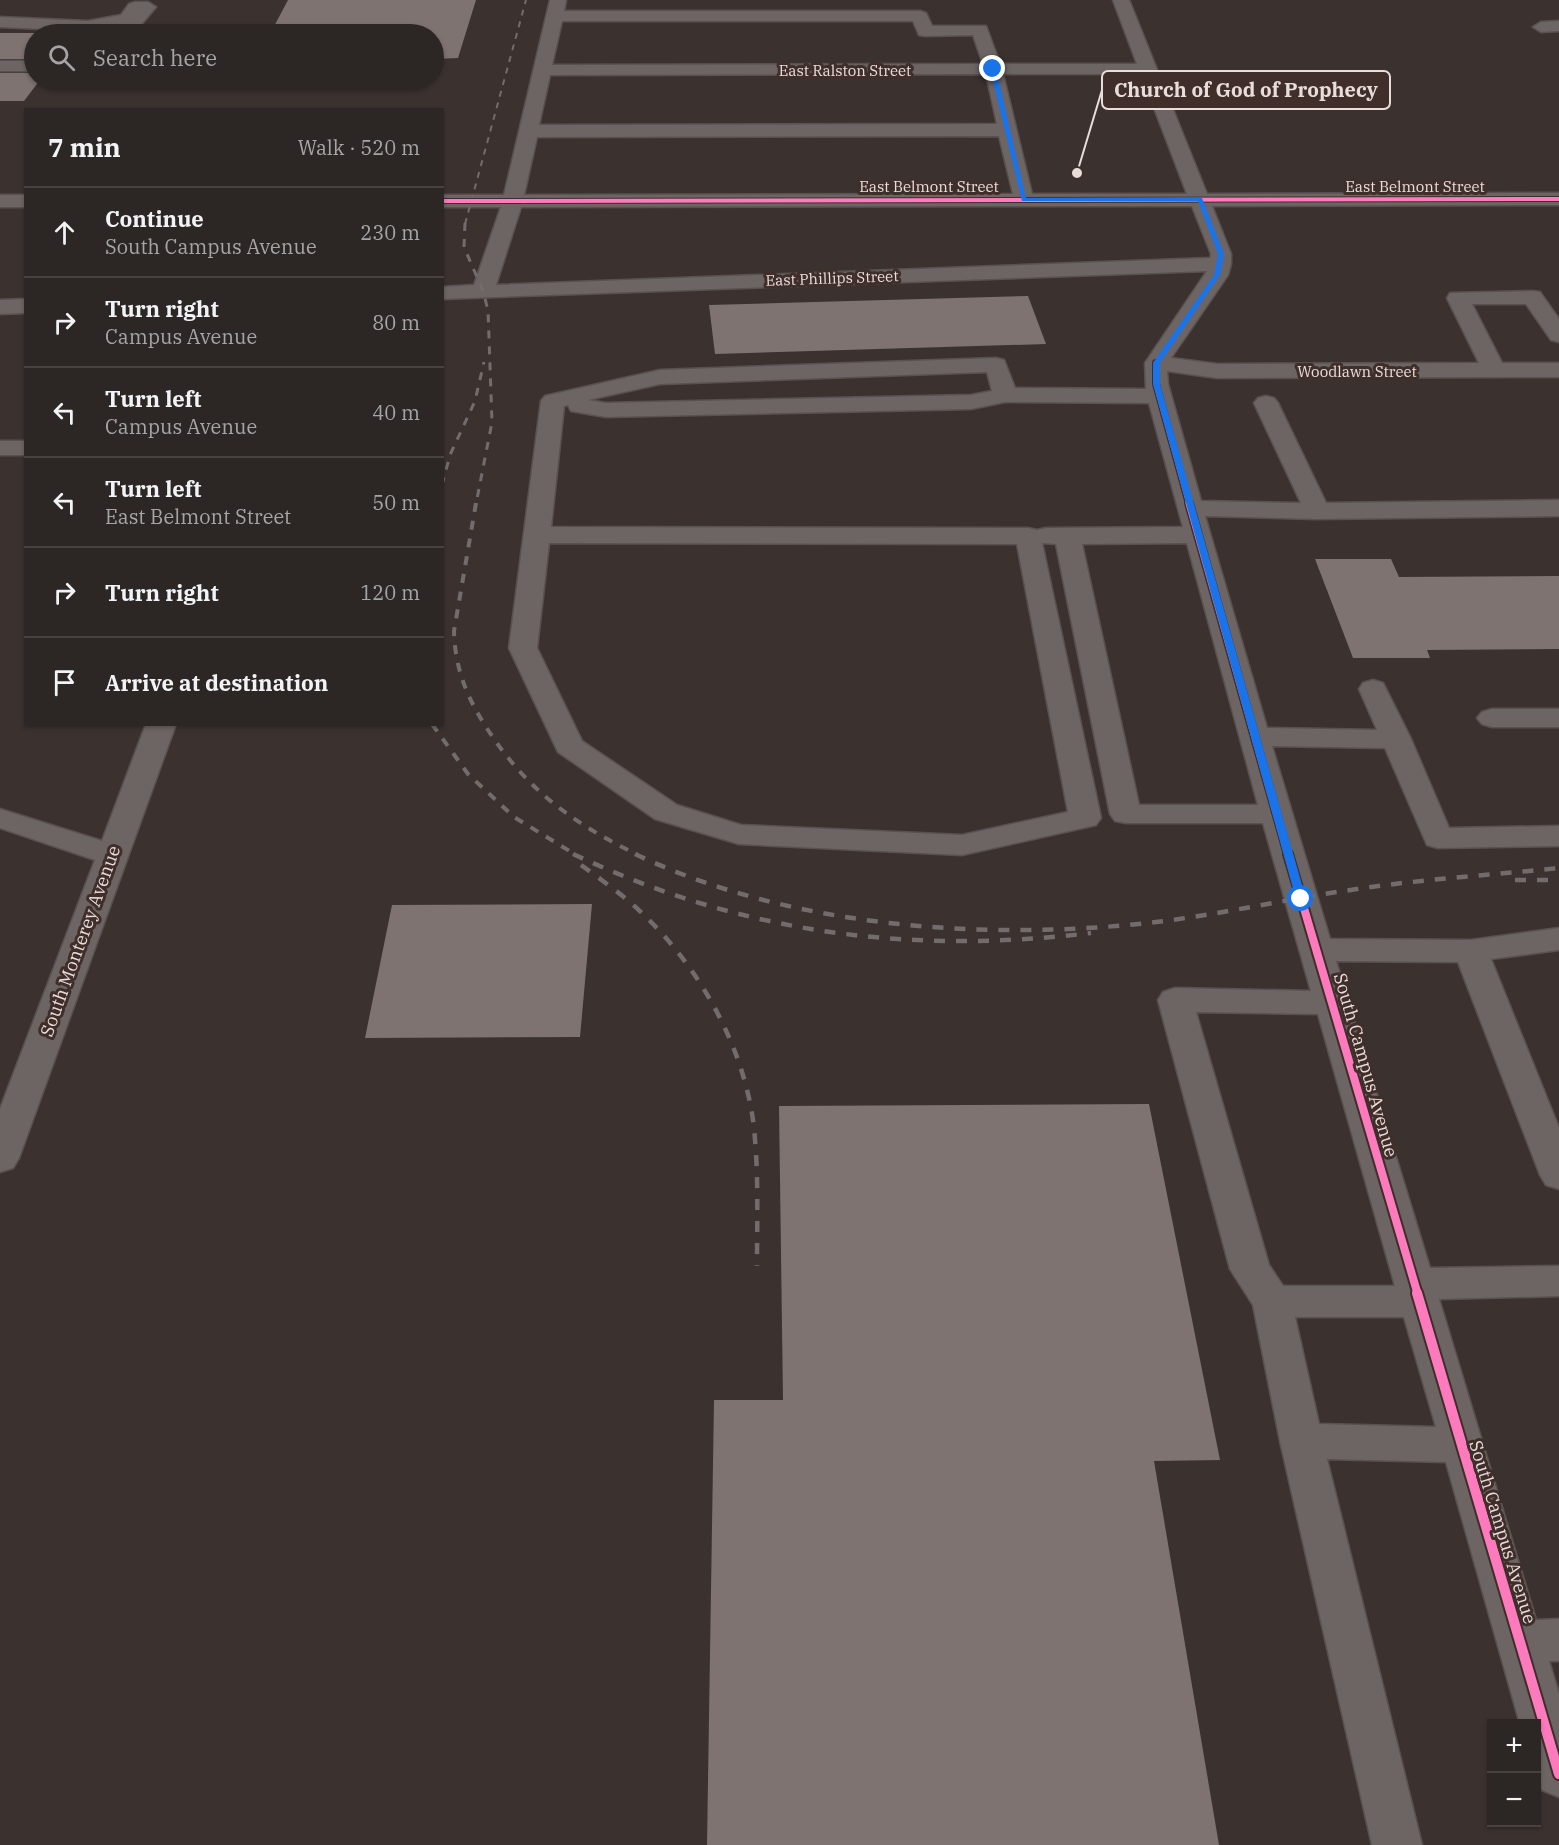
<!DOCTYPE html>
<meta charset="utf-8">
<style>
:root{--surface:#2c2624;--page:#383231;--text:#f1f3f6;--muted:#a6a5a6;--line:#484341}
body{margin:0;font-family:"IBM Plex Serif",serif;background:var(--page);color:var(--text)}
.controls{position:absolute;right:18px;bottom:18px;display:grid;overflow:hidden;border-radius:0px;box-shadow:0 2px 4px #0004}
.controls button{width:54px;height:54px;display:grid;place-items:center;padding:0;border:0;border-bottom:2px solid var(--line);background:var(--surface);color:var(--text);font:30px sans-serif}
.stop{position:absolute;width:18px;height:18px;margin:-14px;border:4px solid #1a73e8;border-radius:50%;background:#fff}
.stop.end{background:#1a73e8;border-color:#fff;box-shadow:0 2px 6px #0008}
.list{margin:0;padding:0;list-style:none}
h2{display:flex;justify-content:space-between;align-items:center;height:78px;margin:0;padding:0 24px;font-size:26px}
h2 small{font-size:20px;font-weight:400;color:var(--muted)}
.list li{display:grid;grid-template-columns:39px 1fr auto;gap:18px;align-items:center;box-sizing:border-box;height:90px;padding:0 24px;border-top:2px solid var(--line)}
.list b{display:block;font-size:22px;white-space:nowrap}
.list p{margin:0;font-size:20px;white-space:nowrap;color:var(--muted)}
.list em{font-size:20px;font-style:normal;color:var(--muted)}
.icon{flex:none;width:33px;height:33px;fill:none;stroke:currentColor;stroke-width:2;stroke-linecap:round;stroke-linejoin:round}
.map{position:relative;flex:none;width:1559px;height:1845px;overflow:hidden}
.search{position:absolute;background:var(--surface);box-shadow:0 2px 4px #0004;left:24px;top:24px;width:420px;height:66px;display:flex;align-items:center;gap:15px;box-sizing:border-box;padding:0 21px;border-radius:33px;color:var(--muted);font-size:22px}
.panel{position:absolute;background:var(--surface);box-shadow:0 2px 4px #0004;left:24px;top:108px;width:420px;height:618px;border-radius:0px}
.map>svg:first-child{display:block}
.building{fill:#7e7371}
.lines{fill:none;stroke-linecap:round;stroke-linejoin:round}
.minor-casing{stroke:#59514f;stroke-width:3}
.minor{fill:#6c6563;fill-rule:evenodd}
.rail-far3{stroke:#726d6c;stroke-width:2;stroke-dasharray:6 6;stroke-linecap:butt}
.rail-far2{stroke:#726d6c;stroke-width:3;stroke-dasharray:8 8;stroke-linecap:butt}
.rail-far1{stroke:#726d6c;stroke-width:4;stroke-dasharray:9 9;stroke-linecap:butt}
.rail{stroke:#726d6c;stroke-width:4.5;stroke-dasharray:11 11;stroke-linecap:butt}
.cycleway-far4-casing{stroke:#402e2b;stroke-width:6}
.cycleway-far3-casing{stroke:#402e2b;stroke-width:8}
.cycleway-far2-casing{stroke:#402e2b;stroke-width:10}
.cycleway-far1-casing{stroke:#402e2b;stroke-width:12}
.cycleway-casing{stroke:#402e2b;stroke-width:14}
.cycleway-far4{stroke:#fd7abc;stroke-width:4}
.cycleway-far3{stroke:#fd7abc;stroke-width:5}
.cycleway-far2{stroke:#fd7abc;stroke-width:7}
.cycleway-far1{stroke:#fd7abc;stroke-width:8}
.cycleway{stroke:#fd7abc;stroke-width:10}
.route{fill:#1a73e8}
.labels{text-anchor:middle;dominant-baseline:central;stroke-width:6;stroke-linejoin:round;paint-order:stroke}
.far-street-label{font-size:15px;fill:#e8ddda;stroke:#402e2b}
.street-label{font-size:18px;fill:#e8ddda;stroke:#402e2b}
.leader{fill:none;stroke:#e8ddda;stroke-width:2}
.callout-dot{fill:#e8ddda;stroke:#402e2b;stroke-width:2}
.callout{fill:#402e2b;stroke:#e8ddda;stroke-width:2}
.callout-label{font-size:20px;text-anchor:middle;font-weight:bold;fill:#e8ddda}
</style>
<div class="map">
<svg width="1559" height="1845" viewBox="0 0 1559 1845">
<rect width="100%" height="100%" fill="#3b3230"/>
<path class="building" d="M288,0h188l-18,58 -24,1v-25h-164z
M0,33h75l-41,1v25h-34z
M0,73h34v7h6l-16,21h-24z
M1028,296l18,48 -331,10 -6,-49z
M1315,559h76l8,18 160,-1v73l-132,1 3,8h-77z
M592,904l-12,133 -215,1 27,-133z
M1149,1104l71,356 -66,1 65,384h-512l7,-445h69l-4,-294z"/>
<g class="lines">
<g class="minor-casing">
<path id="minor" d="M550,0h16l-2,11h356l6,2 6,13h54l14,38h137l-24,-64h16l78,194 352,-1v12l-347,1 19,48v10l-3,11 -57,83 46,6 262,-1 -32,-65 3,-5 82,-2 8,1 19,27v23l-8,-2 -25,-36h-54l30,59h57v14l-342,1 -50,-7 1,13 33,117 100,2 -47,-100 4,-5 8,-2 8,2 4,5 48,100 233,-3v16l-242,3 -112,-3 62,212 110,2 -18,-41 4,-6 10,-3 10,3 28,56 38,89 110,-2v20l-121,2 -11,-3 -42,-97 -113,-2 58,193 141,1 88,-12v22l-68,9 68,169v61l-13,-4 -6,-10 -82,-213 -122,-1 94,307 129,-2v30l-120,3 97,321 23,-1v42h-10l10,33v103l-17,-7 -6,-12v-54h-16l-74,-262 -119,-3 95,386h-50l-92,-404 -27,-136 -23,-36 -72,-269 5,-8 12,-4 136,3 -48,-168h-137l-11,-2 -5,-7 -54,-270 -14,-1 59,275 -5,7 -134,30 -223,-11 -84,-25 -97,-67 -49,-104 32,-247 4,-5 115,-26 336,-12 8,2 11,28 131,1 -1,-26 62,-92 -765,28v-12l32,-2 27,-78h-59v-12h62zM562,21h351l6,14 6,1 48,-1 10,29 -431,1zM986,74l11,50 -458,1 11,-50zM1003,74h138l46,120h-155zM999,136l14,58 -489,1 13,-58zM1024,206h168l19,48 -1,4 -714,27 25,-78zM987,372l5,19 -21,4 -365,8 -18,-3 72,-16zM1005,402l144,1 34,124 -137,1 -9,2 -9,-2 -477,-1 13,-121 4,-1 3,6 35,6 365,-8zM549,543l468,1 51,268 -106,23 -221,-10 -64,-20 -95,-64 -45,-93zM1187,543l71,262h-119l-57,-261zM1196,1012l122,2 77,272h-112l-14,-21zM1295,1317h109l32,110 -117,-3z
M135,2h13l8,5 -23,27h-16l7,-10 -36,7 -88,-4v-10l88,4 33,-6 8,-11z
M1559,21v10l-18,1 -8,-5 8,-5z
M0,61h34v10h-34z
M0,195h26v12h-26z
M26,299v14l-26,1v-14z
M0,441h26v14h-26z
M1492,709h67v18h-67l-10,-3 -5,-6 5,-6z
M146,724h30l-157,434 -6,10 -13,4v-63l95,-249 -95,-32v-19l102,32z"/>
</g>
<use href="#minor" class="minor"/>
<path class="rail-far3" d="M465,224l61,-224"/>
<path class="rail-far2" d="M465,223l-1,24 19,44 5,19 4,112 -16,82
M442,485l8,-30 25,-54 9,-39"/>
<path class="rail-far1" d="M476,503l-22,128c1,38 13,67 34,99 39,60 86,94 150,125
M432,724l36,50 46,43 62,38"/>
<path class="rail" d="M573,854c168,79 334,101 518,79
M635,854c153,73 346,87 513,69 70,-8 139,-24 209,-34 67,-10 135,-14 202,-21
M581,865c22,16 45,32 64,51 55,53 97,128 108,204 6,48 4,97 4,146
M1515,880h44"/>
<g class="cycleway-far4-casing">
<path id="cycleway-far4" d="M442,201l1117,-2"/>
</g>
<g class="cycleway-far3-casing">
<path id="cycleway-far3" d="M1156,363v21l33,120"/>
</g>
<g class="cycleway-far2-casing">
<path id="cycleway-far2" d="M1189,503l99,352"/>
</g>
<g class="cycleway-far1-casing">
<path id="cycleway-far1" d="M1288,854l130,441"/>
</g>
<g class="cycleway-casing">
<path id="cycleway" d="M1417,1293l142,481"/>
</g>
<use href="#cycleway-far4" class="cycleway-far4"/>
<use href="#cycleway-far3" class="cycleway-far3"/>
<use href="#cycleway-far2" class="cycleway-far2"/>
<use href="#cycleway-far1" class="cycleway-far1"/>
<use href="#cycleway" class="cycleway"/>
</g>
<path class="route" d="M993,68l3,1 30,129h176l22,56 -4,21 -60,88v21l146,515 -2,2 -8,-2 -143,-515v-21l61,-88 4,-21 -20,-53h-176l-32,-132z"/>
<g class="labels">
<g class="far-street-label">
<text x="845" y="70">East Ralston Street</text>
<text x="929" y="186">East Belmont Street</text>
<text x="1415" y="186">East Belmont Street</text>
<text transform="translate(832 278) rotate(-2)">East Phillips Street</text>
<text x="1357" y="371">Woodlawn Street</text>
</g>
<g class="street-label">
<text transform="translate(80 941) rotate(-70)">South Monterey Avenue</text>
<text transform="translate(1366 1065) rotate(74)">South Campus Avenue</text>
<text transform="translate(1503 1532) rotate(73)">South Campus Avenue</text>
</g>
</g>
<path class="leader" d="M1077 173L1102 90"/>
<circle class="callout-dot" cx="1077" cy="173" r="6"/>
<rect class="callout" x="1102" y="71" width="288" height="38" rx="6"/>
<g class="callout-label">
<text x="1246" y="97">Church of God of Prophecy</text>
</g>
</svg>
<div class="controls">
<button>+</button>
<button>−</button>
</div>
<div class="stop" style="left:1301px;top:899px"></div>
<div class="stop end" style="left:993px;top:69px"></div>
<div class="search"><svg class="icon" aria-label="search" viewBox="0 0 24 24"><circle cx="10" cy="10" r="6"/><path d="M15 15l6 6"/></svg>Search here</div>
<section class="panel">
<h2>7 min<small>Walk · 520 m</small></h2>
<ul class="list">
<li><svg class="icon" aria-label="ahead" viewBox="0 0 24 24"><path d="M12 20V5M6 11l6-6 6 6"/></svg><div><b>Continue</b><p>South Campus Avenue</p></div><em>230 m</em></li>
<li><svg class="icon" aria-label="right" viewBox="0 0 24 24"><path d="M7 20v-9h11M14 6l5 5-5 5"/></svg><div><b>Turn right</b><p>Campus Avenue</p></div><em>80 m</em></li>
<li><svg class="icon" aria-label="left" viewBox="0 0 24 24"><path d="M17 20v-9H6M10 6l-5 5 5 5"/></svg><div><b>Turn left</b><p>Campus Avenue</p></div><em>40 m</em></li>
<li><svg class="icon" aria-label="left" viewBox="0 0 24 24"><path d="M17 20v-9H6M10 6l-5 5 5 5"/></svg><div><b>Turn left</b><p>East Belmont Street</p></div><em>50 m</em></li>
<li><svg class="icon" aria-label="right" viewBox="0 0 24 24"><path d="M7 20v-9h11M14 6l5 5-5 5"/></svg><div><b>Turn right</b></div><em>120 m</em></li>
<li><svg class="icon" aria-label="arrive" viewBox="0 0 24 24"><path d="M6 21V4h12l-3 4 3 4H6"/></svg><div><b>Arrive at destination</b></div></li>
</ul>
</section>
</div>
